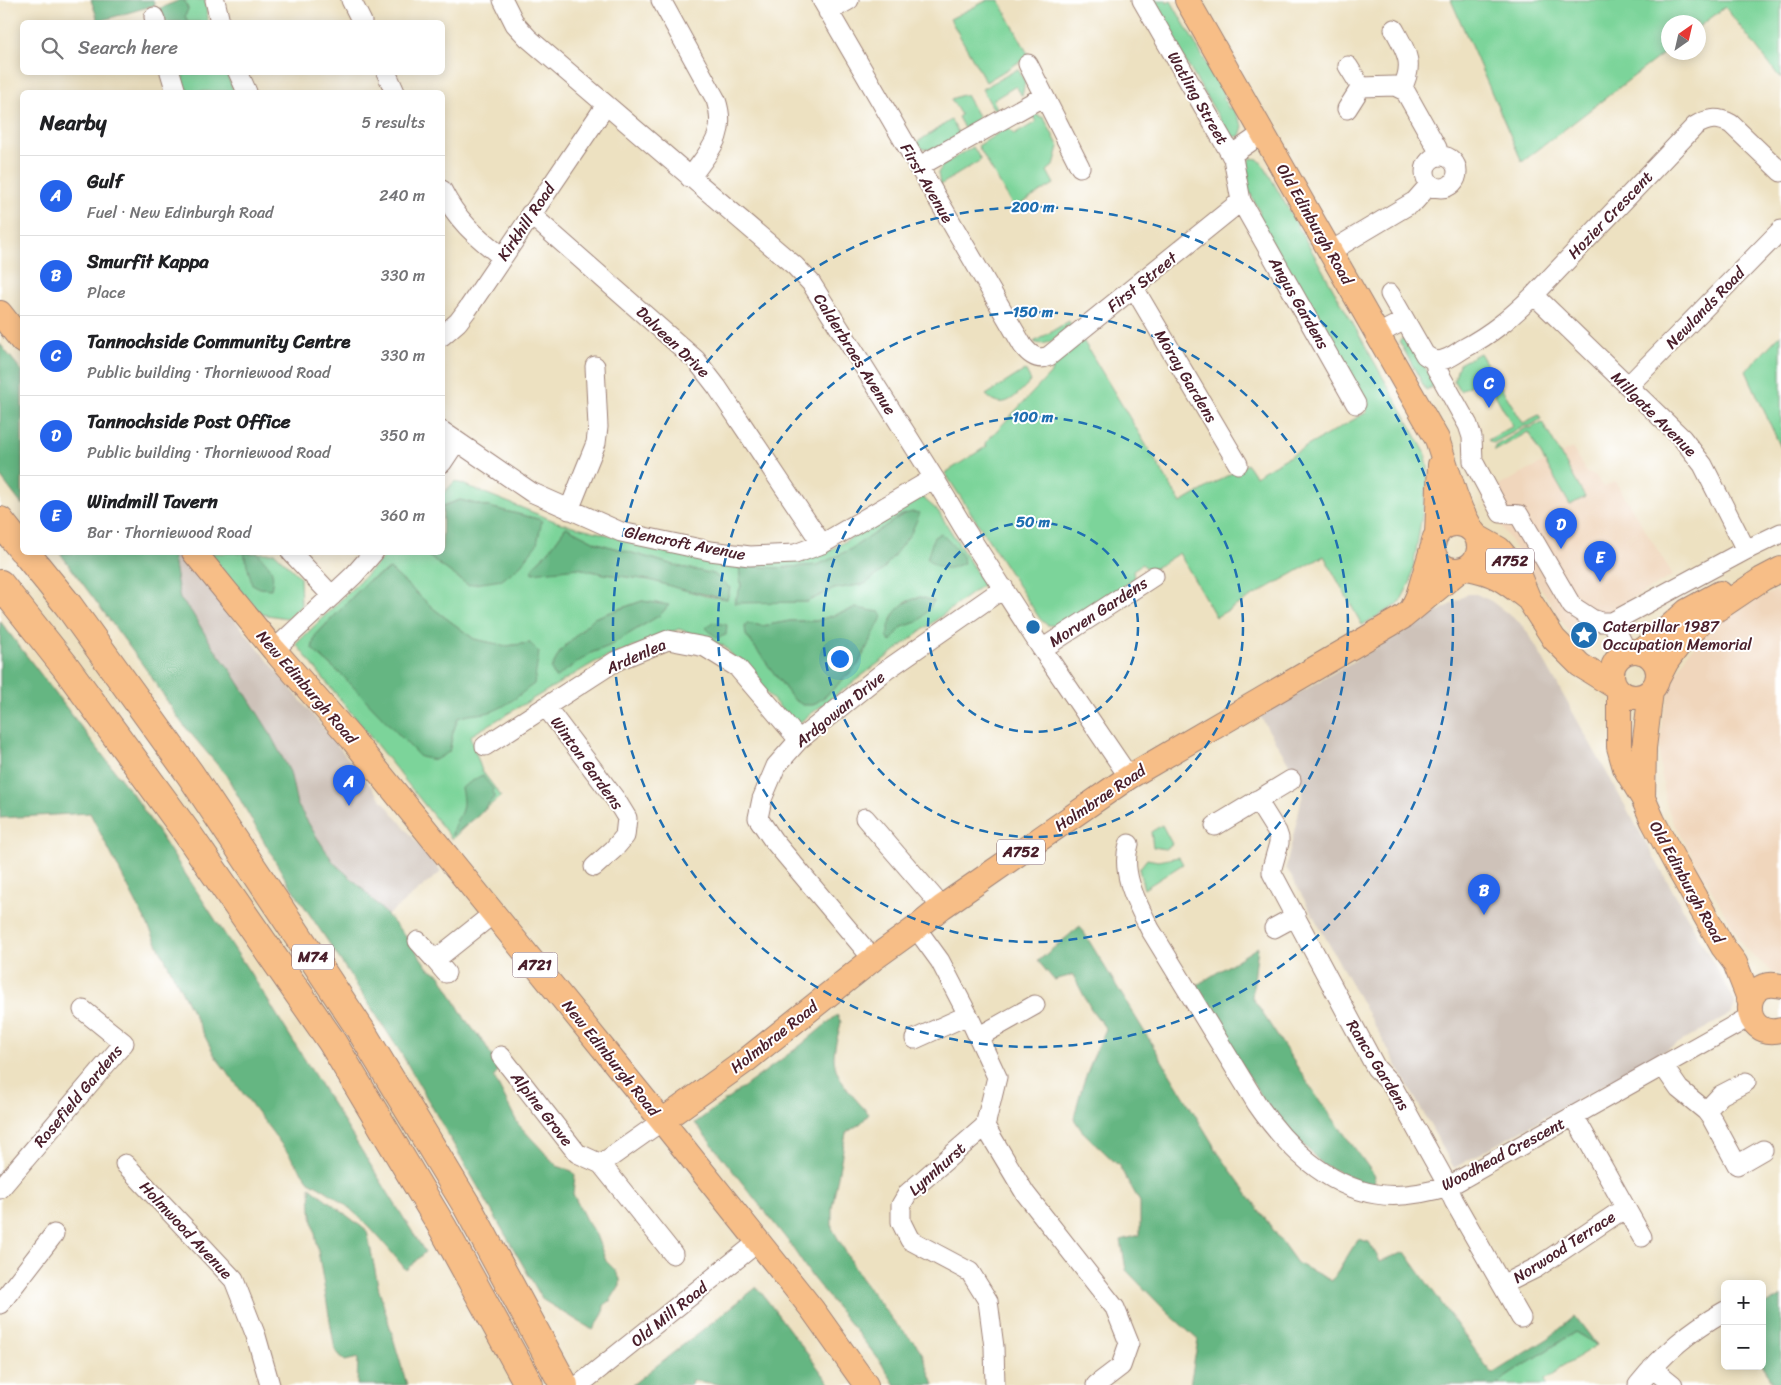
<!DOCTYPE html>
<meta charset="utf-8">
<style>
:root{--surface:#fff;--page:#f2f2f2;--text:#202124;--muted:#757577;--line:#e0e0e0;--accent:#2563eb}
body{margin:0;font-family:Sriracha,sans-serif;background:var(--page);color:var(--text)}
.controls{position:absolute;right:15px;bottom:15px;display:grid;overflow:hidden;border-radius:8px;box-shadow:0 2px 12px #0003}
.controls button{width:45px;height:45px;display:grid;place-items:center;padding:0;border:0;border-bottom:1px solid var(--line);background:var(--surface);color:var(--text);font:25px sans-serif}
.compass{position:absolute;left:1661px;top:15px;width:45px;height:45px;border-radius:50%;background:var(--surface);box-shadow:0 2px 12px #0003;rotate:34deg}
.you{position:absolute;left:839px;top:658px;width:18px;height:18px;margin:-12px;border:4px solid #fff;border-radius:50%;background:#1a73e8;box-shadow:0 0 0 8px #1a73e833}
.badge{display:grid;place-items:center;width:32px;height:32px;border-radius:50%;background:var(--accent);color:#fff;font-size:16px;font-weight:700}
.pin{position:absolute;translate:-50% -41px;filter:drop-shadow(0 1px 2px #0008)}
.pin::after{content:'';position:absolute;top:26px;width:18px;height:15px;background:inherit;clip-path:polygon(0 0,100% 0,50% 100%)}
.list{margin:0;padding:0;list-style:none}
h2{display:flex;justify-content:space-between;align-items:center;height:65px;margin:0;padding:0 20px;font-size:21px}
h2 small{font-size:16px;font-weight:400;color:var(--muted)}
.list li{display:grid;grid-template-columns:32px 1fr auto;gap:15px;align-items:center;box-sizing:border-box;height:80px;padding:0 20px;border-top:1px solid var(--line)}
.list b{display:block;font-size:19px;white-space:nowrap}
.list p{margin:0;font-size:16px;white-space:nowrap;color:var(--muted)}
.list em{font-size:16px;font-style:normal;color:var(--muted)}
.icon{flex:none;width:28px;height:28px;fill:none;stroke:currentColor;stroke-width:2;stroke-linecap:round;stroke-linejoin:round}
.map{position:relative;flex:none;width:1781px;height:1385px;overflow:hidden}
.search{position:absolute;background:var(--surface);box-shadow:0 2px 12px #0003;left:20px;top:20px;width:425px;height:55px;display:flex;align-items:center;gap:12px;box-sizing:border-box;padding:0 18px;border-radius:8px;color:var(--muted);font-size:19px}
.panel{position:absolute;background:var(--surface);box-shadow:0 2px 12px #0003;left:20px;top:90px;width:425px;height:465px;border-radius:8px}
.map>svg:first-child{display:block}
.built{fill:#f0d6bc}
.industrial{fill:#cec2b9}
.green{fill:#7cd49a;stroke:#637a62;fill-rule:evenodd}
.forest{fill:#65b682;stroke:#586a56}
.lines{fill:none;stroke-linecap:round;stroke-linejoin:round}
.minor-casing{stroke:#9c8076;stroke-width:21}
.major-casing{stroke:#9c8076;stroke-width:26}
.highway-casing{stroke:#9c8076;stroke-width:30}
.minor{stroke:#fff;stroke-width:19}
.major{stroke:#f7be87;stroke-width:24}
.highway{stroke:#f7be87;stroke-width:28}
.ring{fill:none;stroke:#1f6fb2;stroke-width:2.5;stroke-dasharray:9 6}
.labels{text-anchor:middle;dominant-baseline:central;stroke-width:4;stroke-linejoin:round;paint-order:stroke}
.shield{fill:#fff;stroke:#80626b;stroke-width:1}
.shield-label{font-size:15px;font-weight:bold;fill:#4a1f2b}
.street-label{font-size:16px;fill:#4a1f2b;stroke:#fff}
.poi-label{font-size:16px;fill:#4a1f2b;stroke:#fff;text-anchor:start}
.centre{fill:#1f6fb2;stroke:#fff;stroke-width:2.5}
.ring-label{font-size:15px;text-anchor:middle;font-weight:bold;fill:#1f6fb2;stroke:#fff;stroke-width:4;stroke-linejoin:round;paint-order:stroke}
</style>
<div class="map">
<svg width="1781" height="1385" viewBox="0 0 1781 1385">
<rect width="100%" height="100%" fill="#fff"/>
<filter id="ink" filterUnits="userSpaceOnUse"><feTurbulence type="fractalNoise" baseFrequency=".02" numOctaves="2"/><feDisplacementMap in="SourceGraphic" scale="10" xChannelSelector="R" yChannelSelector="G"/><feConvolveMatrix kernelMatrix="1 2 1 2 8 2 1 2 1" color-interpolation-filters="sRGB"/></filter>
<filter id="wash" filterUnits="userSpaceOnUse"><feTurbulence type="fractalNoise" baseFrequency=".0096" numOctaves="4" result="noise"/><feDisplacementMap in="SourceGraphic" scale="20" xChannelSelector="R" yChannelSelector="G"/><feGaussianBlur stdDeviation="1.12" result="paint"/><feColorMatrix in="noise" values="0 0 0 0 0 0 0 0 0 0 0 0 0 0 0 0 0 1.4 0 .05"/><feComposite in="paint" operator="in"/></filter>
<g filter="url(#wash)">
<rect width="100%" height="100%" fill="#ede1c1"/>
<path class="built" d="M1572,448l15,25 8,2 9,12 11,-6 58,94 -102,60 -90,-140z
M1776,590l5,10v374h-7l-30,-27 -71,-125 -7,-19 -7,-44 3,-41 7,-25 8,-21 12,-20 18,-20 24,-19z"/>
<path class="industrial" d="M172,553h5l8,6 256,313 -67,54 -216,-328z
M1468,594h8l15,7 28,21 10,12 205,366 1,4 -4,10 -277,154 -168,-301 19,-83 -8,-7 -37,-61z"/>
<path class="green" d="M184,0h21l3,22h-20l-3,-6 3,-7z
M988,0h11l30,56 -43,26 -36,-63z
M1149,0h17l1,3 4,-2 54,95 -2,2 6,11 3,-2 11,19 -3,10 -7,1 -3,-1z
M1451,0h330v79l-56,-72 -26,20 -1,-5h-30v28l-146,112z
M1018,69l7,13 -3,14 -6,-10 -23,14 5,10 -5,-2 -11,-19z
M179,73h47l8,18 -50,1z
M962,95h4l12,21 -1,7 -12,7 -7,-13 3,-2 -10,-16z
M1031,113l13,5 15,29 -5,18 -7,6 7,13 -40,24 -36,-62 30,-19 6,8 22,-13z
M951,120l8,14c-12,7 -32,25 -43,9z
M973,147l8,13 -41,25 -2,-12 5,-8z
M1251,158l7,1 6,7 161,286 3,14v13l-17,102 -12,23 -37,21 -38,-69 -108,61 -37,-64 -25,16 -8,-1 -4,-4 -9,6 1,9 -68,47 -19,-1 -7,-6 -95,-146 42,-27 -2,-3 67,-71 6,-17 23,-18 100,166 66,-39 8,12 112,-64 -110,-196 3,-3 -14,-28 2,-10 -1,-11z
M1069,321l2,5c-11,8 -23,23 -37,16z
M1781,334v114l-35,-77z
M1407,336l20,35 5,3 1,13 -7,3 -27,-49z
M1480,353l43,70 16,-8 2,4 -11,7h-5l-32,17 -5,-3 25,-14 -28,-49 -25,14 -6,-10 5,-17z
M1025,370l6,11c-14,13 -26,32 -45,14z
M1542,422l43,75 -15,8 -42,-73 -33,19v-5l31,-18h5z
M455,481l102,41 163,41 102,-8 99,-59 17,15 46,73 -188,141 -72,-79 -45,-17 -84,33 -125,74 12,35 19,25 -19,16 12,-15 -1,-8 -12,-13 -17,24 -1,12 -10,17 -1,6 20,-15 -20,19 -156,-195 92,-91h33l7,3 40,29 74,-65 -82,-20 -17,6v-12zM902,515l-37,69 -31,5 -28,13h-71l6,-16 -2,-21 38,3 41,-3 33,-16zM566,527l31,16 84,24 33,7 16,14 -3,11 -21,-3 -56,-16 -46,-6 -26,-6 -43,-4 13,-12zM390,569l44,40 40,30 32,7 24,-3 -38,68 -23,3 -11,4 -5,14 -4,20 -107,-77 -30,-26 3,-13 53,-55zM920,597l14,4c-12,16 -12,20 -32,26l3,-25zM642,601l26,4 -8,10 -51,31 -18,7 -36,24 -4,-8 10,-19 33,-32zM856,608l2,57 -30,29 -15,11 -20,-6 -47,-64 1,-12 15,3 28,-5h26z
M208,553h67l25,24 1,29 -14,12 -26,-4z
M1162,825l10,19 -7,5 -12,-2 -2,-15z
M1179,857l4,7 -39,25 -5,-20 8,-10 11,2z
M1575,1332l22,13 -38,23 -4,6 -10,6 1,5h-48l8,-8z"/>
<path class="forest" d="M91,0h62l2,5 -59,17 1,-5z
M180,0h4l4,9 -3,7 3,6h-25l-5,-13z
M0,344l22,27v134l-22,-29z
M460,500l82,20 -5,24 -16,21 -19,15 -34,5 -40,-29 -7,-3 21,-1 1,-46z
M912,512l8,1 -9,20 -29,38 -17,13 -31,5 -28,13 -72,1 7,-17 -2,-21 38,3 41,-3 33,-16 51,-34z
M566,527l31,16 84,24 33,7 16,14 -3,11 -47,-10 -30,-9 -46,-6 -26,-6 -46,5 3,-9 13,-12z
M941,533l21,22 2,8c-15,7 -23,8 -37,-4l7,-22z
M60,553h112l8,46 11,12 22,36 19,25 35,56 23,44 7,32 18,30 19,29 24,21 29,31 21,24 19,28 13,8 25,44 20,25 14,25 -5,8 24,47 39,42 15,5 3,4 -2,19 13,26 10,15 10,26 9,9 5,9v6l-10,16 -3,1 -3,4 -1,8 -10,16 -50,-30 -142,-247 -72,-110 -44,-65 -59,-103 -45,-53 -33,-50z
M244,553h14c11,14 18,16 13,36l-11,-1 -8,-4z
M390,569l44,40 40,30 32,7 24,-3 9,9 -5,32c-13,9 -25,21 -41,27 -11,4 -22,2 -35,7l-5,14 -4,20 -14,8 -15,-3 -78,-82 -30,-26 3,-13 53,-55z
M920,597l14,4 -11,16 -6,5 -15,5 -12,15 -3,-6c5,-24 9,-31 33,-39z
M642,601l27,4 -9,10 -51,31 -18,7 -36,25 -4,-9 10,-19 33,-32z
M856,608l24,4 2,5 -24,48 -30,29 -15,11h-10l-10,-6 -47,-64 -1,-8 2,-4 15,3 28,-5h26z
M0,621l137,179 123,188 165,264 -19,18c-29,-36 -55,-67 -97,-89l-94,-125 -125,-243 -90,5z
M712,622l15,3 -1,10 -9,3 -11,-10z
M482,775l11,14 1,8 -16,19 -26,20c2,-22 16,-19 9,-48z
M1080,926l139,228 78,109 35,18 26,-42 11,3 11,19 25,-9 87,122 57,-36 26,-22 22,29 -22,-13 -69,45 -8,8h-308l8,-45 -31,-28 -41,-42 -5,-30 19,-5v-33l-21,-36 -37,-35 -8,-12c7,-35 17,-58 32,-90l-15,-20 -18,-34 -19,5 -16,-19z
M1258,947l-6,50 63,97 60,82 -3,11 -50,-23 -52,-53 -76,-124z
M837,1015l4,7c-2,11 -7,24 -7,35 0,22 22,42 35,57l-8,9 -15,10 -14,75v20l28,49 35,46 21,21 6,9 12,32h-39l-15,-24 -68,-84 -24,-36 -93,-118 106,-78z
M310,1187l57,44 12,59 28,95h-50l1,-27 -13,3 -10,-11 -24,-140z
M757,1287l74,98h-108l-31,-5 -1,5h-59z
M1781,1296v89h-6l-13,-20v-58z"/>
</g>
<g filter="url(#ink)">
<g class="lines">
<g class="minor-casing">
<path id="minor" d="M215,0l5,22
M351,0l11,22
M503,0l12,24 13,14 267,228 16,17 123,195 30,50 78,121 87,128
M661,0l55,100c12,35 -7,51 -26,78
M822,0l201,346c7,9 15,15 26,10l192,-155
M1142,0l91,158 8,43 115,203
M828,12l21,-12
M154,17l2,5
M1394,29c12,22 21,35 8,59
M1028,64l52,103
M170,72l6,20
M238,72l9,20
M386,72l9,20
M1361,87l34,-1 10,5 32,57 2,8
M1347,109l14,-22 -13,-21
M1231,155l32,-22
M1425 172a16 16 0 1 1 32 0a16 16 0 1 1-32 0Z
M918,167l126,-71
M442,190c16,32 33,45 60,67
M530,214l166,146 21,27 105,157
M1331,251l84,-50 15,-17
M1134,288l104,176
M1390,294l35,61 10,6
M1534,295l148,143 21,27 43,85 -134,72
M1378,334l27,-14
M442,336l16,-14 9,-12 139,-205
M1435,361c11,0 19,-6 28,-12 30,-16 47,-31 71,-54l161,-169c13,-8 23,-9 36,-2l50,48
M1435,361l1,7 32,57 4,12 1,24 28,52 18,2 53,91 20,13 9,3h11
M1628,386l153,-156
M442,431l89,61 90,40 89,19 40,5 45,-2 27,-10 112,-66
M442,463l14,-21
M569,510l27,-67 2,-16 -3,-61
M1746,550l35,-17
M291,552l41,44
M1612,622l15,30
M1042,649l112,-73
M274,650l80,-75 20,-23
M546,707l70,93 11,18 -2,18 -11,13 -20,18
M485,746l131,-85 52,-21 37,7 32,20 62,73
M1257,800l20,32 2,6v5l-7,25v5l104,195 16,17 51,92 11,24 67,117
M865,818l77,89
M1215,826l76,-46
M1129,844c-9,29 8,59 21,85l107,175c28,41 69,82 119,90 24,4 50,-1 73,-8l302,-170
M916,928l24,33 28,54 29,62 -12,49 -77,67 -7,12v17l9,18 60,32 18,29 6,46 1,38
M1274,928l22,-12
M418,941l17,19
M873,959l-100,-119 -15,-22 4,-19 14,-33 23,-26 86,-69 119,-83
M446,973l-11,-13 59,-47
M978,1037l57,-32
M915,1039l53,-24
M501,1056l76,97 24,11 61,-43
M1663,1066l16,23 27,22 6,8 25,46 26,-15
M1706,1111l15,-16 25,-13
M1574,1116l68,121
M985,1126l40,67 90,115 14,35 -8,23 -25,19
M125,1164l109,116 22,56 14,49
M601,1164l72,90
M0,1189l124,-146 -41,-33
M1502,1285l34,-17 89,-60
M0,1304l54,-70
M1652,1368l21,17
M579,1385l179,-143
M1638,1385c26,-32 51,-54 87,-74"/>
</g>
<g class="major-casing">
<path id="major" d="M1187,0l250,439 18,55 6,16 11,20
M0,313l22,28
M1433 547a23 23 0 1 1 46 0a23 23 0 1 1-46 0Z
M1437,534l3,-69
M1476,536l23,13 17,20 13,31 25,39 26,26 34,21
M194,552l80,98 78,89 310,382 150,188 54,76
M1467,568c28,5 38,13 60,30
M1412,609l6,-13 14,-47
M1612 674a23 23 0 1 1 46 0a23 23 0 1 1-46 0Z
M1641,652l46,-41 33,-18
M1657,680l10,-19 14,-19 26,-26 55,-37 19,-10
M1619,692v55l6,21 18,30 10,23 24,45 46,81 12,16 15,38
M1643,798l1,-50 7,-57
M1781,986c-42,-11 -41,55 0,44
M662,1121l82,-59 129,-103 43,-31 26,-21 187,-130 274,-160 57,-47"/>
</g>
<g class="highway-casing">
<path id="highway" d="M0,521l22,28
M25,552l43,53 122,169 170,255 107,177 97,179
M0,584l65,82 120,164 147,212 111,186 86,157"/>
</g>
<use href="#minor" class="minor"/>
<use href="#major" class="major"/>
<use href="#highway" class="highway"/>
</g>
</g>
<g class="ring">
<circle cx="1033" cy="627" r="105"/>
<circle cx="1033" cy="627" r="210"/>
<circle cx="1033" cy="627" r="315"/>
<circle cx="1033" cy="627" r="420"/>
</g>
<defs>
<g id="sight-disc" transform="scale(1.4375)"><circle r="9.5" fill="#1f6fb2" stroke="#fff"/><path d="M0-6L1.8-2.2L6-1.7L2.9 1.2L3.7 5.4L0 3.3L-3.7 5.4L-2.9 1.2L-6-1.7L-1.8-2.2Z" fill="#fff"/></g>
</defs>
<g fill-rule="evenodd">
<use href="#sight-disc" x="1584" y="635"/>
</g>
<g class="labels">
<g class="shield">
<rect x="1486" y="548.5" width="48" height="25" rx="4"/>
<rect x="997" y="839.5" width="48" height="25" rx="4"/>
<rect x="292" y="944.5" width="42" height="25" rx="4"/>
<rect x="512.5" y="952.5" width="45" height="25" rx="4"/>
</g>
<g class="shield-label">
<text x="1510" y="561">A752</text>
<text x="1021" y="852">A752</text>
<text x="313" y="957">M74</text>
<text x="535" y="965">A721</text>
</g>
<g class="street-label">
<text transform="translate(1198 98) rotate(60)">Watling Street</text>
<text transform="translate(927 183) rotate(60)">First Avenue</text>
<text transform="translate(1610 215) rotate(-46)">Hozier Crescent</text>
<text transform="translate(526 222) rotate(-56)">Kirkhill Road</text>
<text transform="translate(1315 224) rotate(60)">Old Edinburgh Road</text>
<text transform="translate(1142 282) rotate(-39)">First Street</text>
<text transform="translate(1299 303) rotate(60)">Angus Gardens</text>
<text transform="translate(1705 308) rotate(-46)">Newlands Road</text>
<text transform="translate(673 342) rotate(44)">Dalveen Drive</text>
<text transform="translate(855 354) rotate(58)">Calderbraes Avenue</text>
<text transform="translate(1186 376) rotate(59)">Moray Gardens</text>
<text transform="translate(1654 414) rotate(45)">Millgate Avenue</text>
<text transform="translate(685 543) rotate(11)">Glencroft Avenue</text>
<text transform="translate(1098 612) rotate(-33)">Morven Gardens</text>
<text transform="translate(636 656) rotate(-24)">Ardenlea</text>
<text transform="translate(307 687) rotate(49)">New Edinburgh Road</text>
<text transform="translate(840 709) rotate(-39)">Ardgowan Drive</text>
<text transform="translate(587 763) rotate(54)">Winton Gardens</text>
<text transform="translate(1100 798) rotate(-34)">Holmbrae Road</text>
<text transform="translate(1687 882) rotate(61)">Old Edinburgh Road</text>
<text transform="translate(774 1037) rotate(-38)">Holmbrae Road</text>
<text transform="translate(611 1058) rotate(51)">New Edinburgh Road</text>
<text transform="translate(1378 1065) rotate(58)">Ranco Gardens</text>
<text transform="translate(78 1096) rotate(-50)">Rosefield Gardens</text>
<text transform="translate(542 1109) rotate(52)">Alpine Grove</text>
<text transform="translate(1503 1154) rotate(-28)">Woodhead Crescent</text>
<text transform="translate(937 1169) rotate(-42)">Lynnhurst</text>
<text transform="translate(186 1230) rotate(47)">Holmwood Avenue</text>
<text transform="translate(1564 1247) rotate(-33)">Norwood Terrace</text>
<text transform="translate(669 1314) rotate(-39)">Old Mill Road</text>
</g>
<g class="poi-label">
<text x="1603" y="626">Caterpillar 1987<tspan x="1603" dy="18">Occupation Memorial</tspan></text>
</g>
</g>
<circle cx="1033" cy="627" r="8" class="centre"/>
<g class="ring-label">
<text x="1033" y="212">200 m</text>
<text x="1033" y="317">150 m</text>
<text x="1033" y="422">100 m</text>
<text x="1033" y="527">50 m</text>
</g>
</svg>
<div class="controls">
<button>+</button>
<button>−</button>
</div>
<svg class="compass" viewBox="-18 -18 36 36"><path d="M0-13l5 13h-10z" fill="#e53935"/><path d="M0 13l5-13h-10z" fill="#757577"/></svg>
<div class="you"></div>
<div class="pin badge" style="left:349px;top:806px">A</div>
<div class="pin badge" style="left:1484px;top:915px">B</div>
<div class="pin badge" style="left:1489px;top:408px">C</div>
<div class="pin badge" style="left:1561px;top:549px">D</div>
<div class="pin badge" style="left:1600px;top:582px">E</div>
<div class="search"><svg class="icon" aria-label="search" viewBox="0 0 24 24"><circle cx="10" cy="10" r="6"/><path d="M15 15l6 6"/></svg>Search here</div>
<section class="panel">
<h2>Nearby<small>5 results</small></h2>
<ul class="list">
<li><span class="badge">A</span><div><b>Gulf</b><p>Fuel · New Edinburgh Road</p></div><em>240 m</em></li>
<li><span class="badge">B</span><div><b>Smurfit Kappa</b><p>Place</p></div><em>330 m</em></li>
<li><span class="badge">C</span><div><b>Tannochside Community Centre</b><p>Public building · Thorniewood Road</p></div><em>330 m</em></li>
<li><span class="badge">D</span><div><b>Tannochside Post Office</b><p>Public building · Thorniewood Road</p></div><em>350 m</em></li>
<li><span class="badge">E</span><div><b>Windmill Tavern</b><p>Bar · Thorniewood Road</p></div><em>360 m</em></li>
</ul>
</section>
</div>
